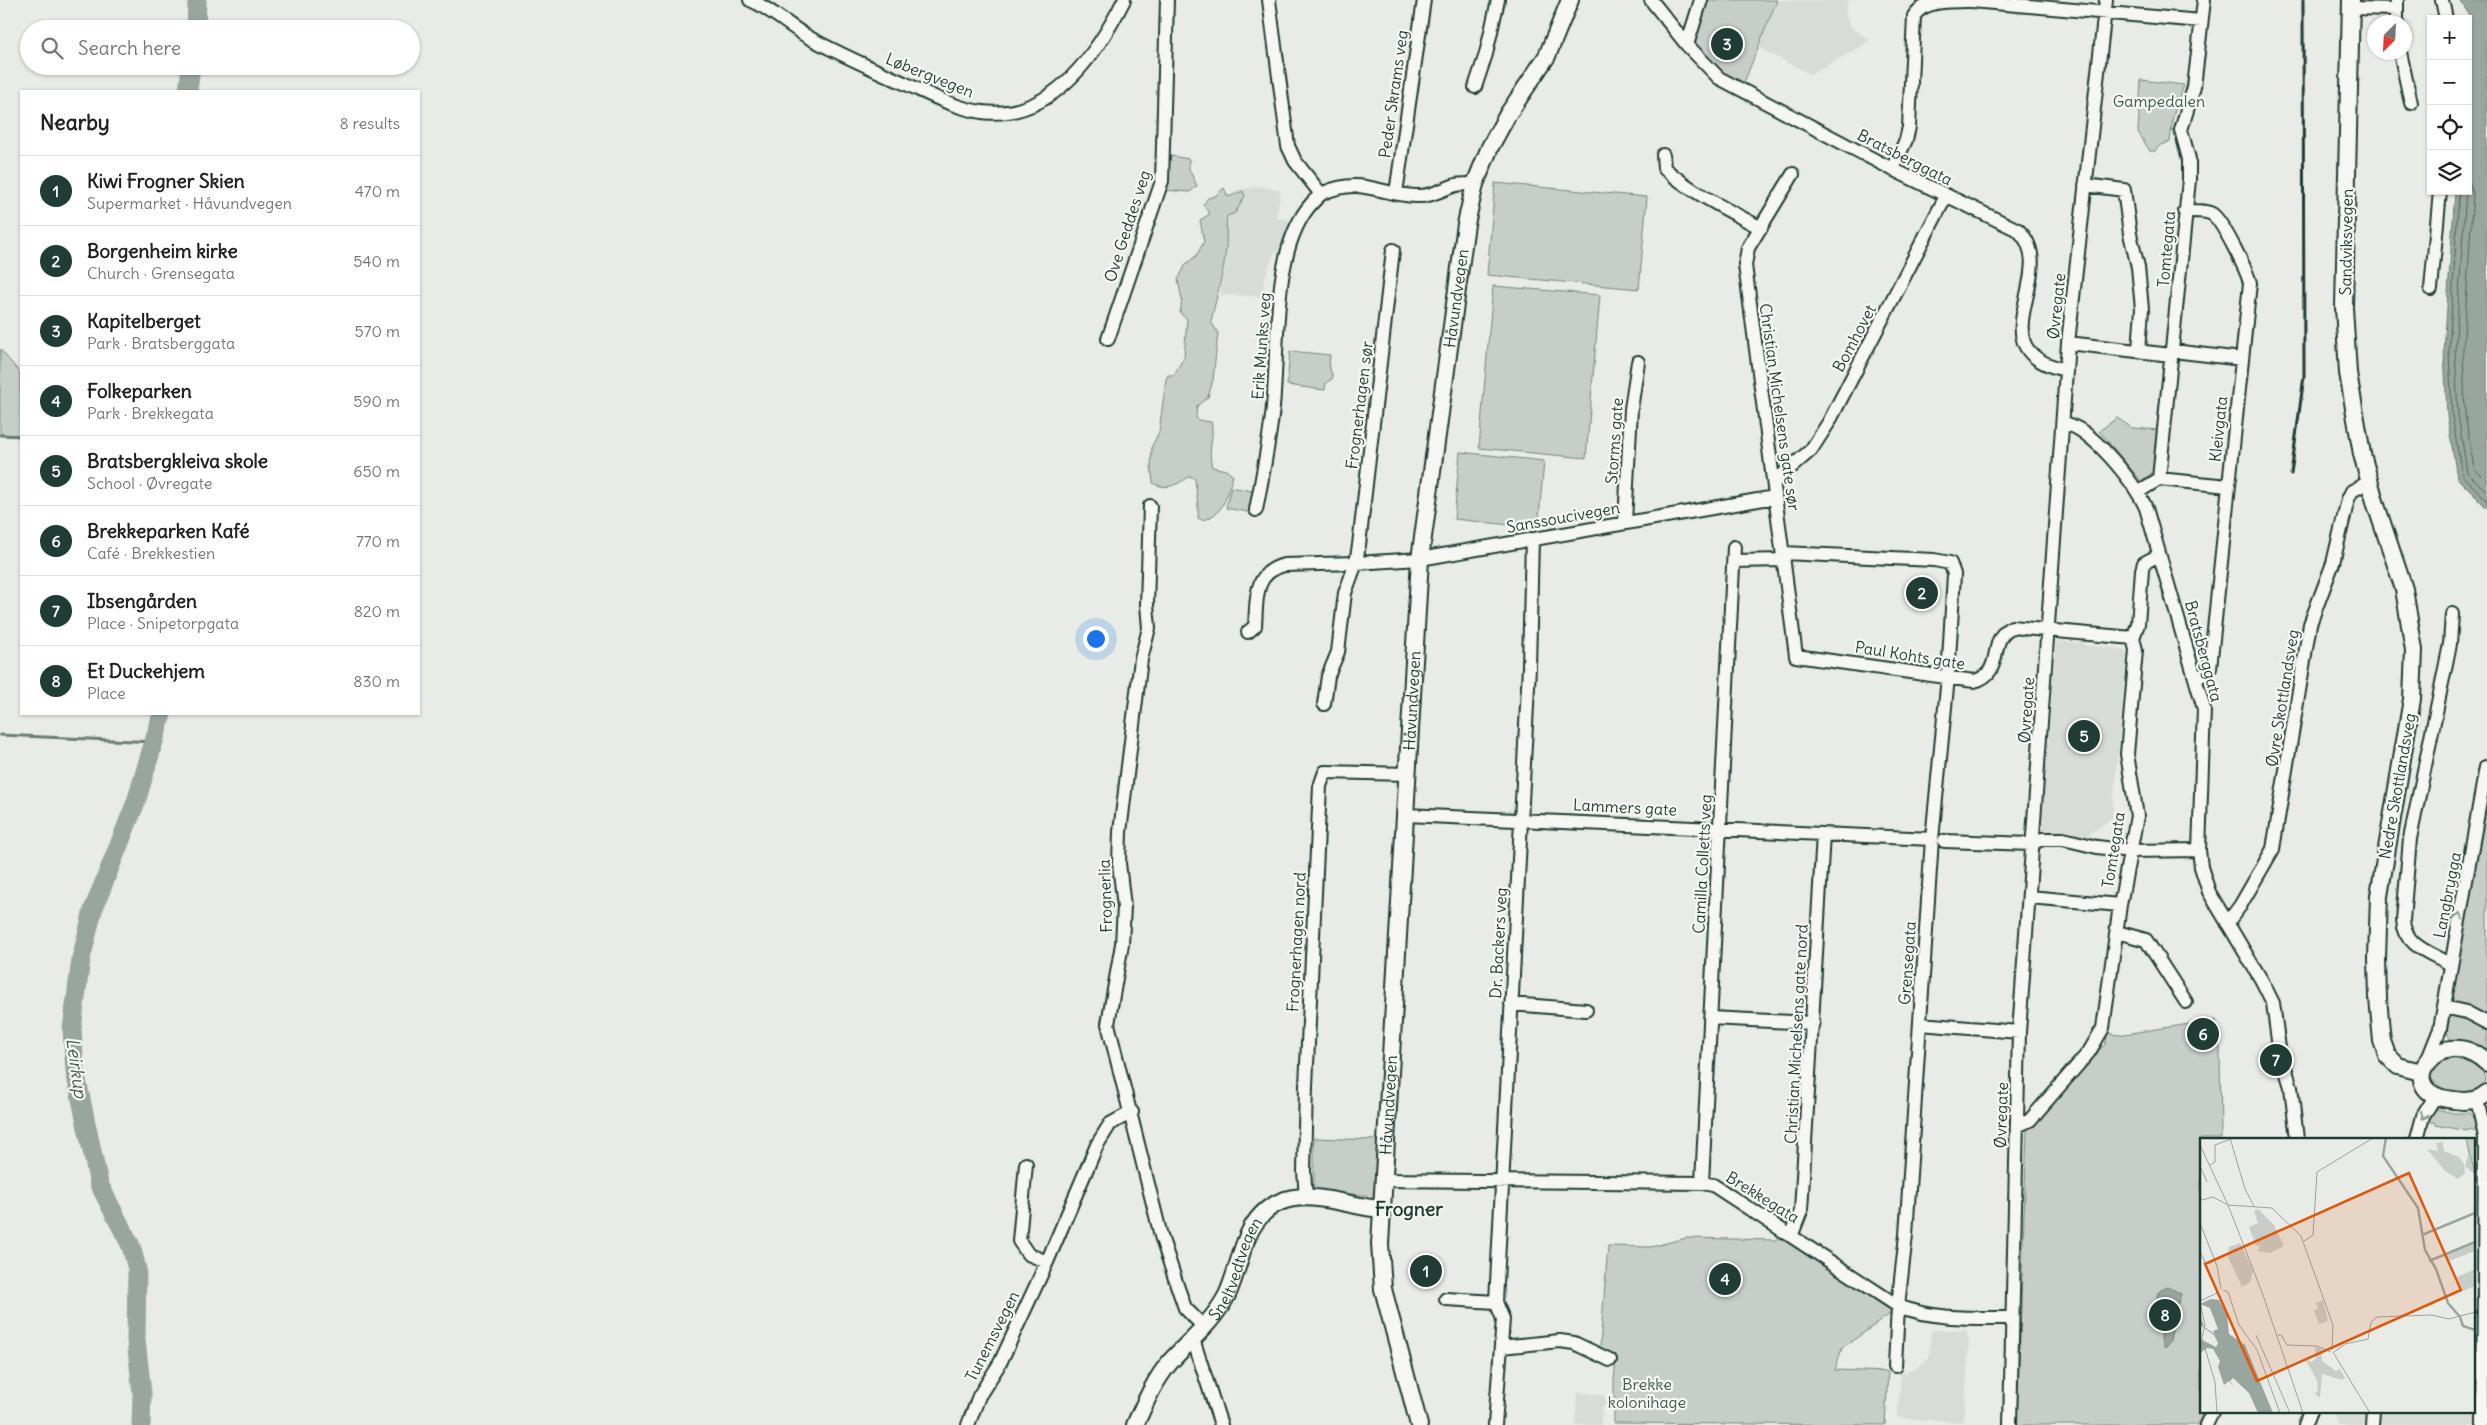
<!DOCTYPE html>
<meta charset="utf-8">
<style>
:root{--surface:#fff;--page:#f6f6f6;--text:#222;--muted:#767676;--line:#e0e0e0;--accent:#1f3d34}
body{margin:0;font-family:Delius,sans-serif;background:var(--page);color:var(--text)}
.controls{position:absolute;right:15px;top:15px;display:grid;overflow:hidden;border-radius:0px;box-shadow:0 1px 4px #0004}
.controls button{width:45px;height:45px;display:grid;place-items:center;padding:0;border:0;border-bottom:1px solid var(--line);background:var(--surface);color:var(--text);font:25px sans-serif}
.compass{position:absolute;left:2367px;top:15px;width:45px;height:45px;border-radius:50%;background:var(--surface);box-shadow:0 1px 4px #0004;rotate:204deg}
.you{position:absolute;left:1095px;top:638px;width:18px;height:18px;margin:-12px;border:4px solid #fff;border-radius:50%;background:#1a73e8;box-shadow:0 0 0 8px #1a73e833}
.badge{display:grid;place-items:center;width:32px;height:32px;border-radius:50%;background:var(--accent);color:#fff;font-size:16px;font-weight:700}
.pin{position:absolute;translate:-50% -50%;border:2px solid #fff;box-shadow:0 1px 5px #0006}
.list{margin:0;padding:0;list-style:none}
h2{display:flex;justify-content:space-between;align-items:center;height:65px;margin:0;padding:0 20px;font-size:21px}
h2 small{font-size:16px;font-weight:400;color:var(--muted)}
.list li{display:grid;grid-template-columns:32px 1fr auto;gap:15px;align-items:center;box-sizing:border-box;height:70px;padding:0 20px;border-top:1px solid var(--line)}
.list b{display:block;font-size:19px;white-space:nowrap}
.list p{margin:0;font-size:16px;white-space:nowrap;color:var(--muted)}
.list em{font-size:16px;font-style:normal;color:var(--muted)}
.icon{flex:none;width:28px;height:28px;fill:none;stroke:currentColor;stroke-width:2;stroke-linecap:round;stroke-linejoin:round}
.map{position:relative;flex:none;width:2487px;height:1425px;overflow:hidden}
.search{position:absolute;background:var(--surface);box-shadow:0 1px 4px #0004;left:20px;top:20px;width:400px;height:55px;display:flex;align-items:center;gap:12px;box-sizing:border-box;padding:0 18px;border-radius:28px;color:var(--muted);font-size:19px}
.panel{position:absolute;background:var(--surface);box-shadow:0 1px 4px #0004;left:20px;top:90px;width:400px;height:625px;border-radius:0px}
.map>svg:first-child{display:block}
.built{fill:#d8dcd8}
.green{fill:#c7cec9;stroke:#73867e}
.water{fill:#99a6a0;stroke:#687c75}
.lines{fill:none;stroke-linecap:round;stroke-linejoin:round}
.shore{stroke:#50675f;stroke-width:1}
.stream{stroke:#687c75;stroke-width:3}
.river{stroke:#99a6a0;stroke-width:19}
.minor-casing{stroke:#1f3d34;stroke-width:16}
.major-casing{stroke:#1f3d34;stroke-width:20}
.minor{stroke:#f6f6f2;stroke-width:12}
.major{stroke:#f6f6f2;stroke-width:16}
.rail{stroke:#1f3d34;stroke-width:3}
.oneway{stroke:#8a9a93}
.labels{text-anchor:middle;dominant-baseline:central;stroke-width:4.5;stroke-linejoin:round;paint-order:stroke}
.street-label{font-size:16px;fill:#1f3d34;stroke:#f6f6f2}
.park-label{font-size:16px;fill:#415a52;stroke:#f6f6f2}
.water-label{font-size:18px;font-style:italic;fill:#445c54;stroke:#f6f6f2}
.quarter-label{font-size:19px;font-weight:bold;fill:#1f3d34;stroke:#f6f6f2}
.inset-river{fill:none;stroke:#99a6a0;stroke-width:2.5}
.inset-road{fill:none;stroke:#98a59f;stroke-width:1}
.view{fill:#de580e;fill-opacity:0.15;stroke:#de580e;stroke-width:2.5}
.inset-edge{fill:none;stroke:#1f3d34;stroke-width:2.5}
</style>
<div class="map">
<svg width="2487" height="1425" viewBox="0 0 2487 1425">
<rect width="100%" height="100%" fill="#e9ebe7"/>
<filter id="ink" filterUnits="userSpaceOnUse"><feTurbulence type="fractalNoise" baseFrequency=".02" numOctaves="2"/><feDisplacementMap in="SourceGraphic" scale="10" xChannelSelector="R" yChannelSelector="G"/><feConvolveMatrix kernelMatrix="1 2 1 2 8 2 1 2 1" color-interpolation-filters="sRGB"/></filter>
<g filter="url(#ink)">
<path class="built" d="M1777,0h72l-4,12 5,15 20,13 -11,8 -49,26 -51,-26z
M1260,186l21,5 -5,27 14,2 -9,33 -6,-1 -10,25 -2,12 7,3v5l-50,-2 7,-49 -2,-18 9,-37z
M2056,641l28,2v2l39,4 4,4 -15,165 -28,20 -43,-3z
M2473,1215h14v210h-151l-1,-14h138z
M1931,1330h35l3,10 -5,82 -67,-4 4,-45h6v-3l10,-2 12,-11z
M1577,1392l27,3 3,10 -5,1 -1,19h-26z"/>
<path class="green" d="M1703,0h74l-34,85 -23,-12 -30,-33z
M2141,80l43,5 -11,31 -3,26 -10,3 -5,6h-5l-12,-19z
M1171,156l18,3v10l8,17 -7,6 -27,-2z
M1495,183l152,14 -8,92 -152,-14z
M1224,188l4,9 15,-6 2,5 -10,17 -8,3c-2,11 0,21 -1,32 -2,25 -10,49 -15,74l7,11 -5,47 -5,17 -11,9 -1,11 2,3 13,2c4,14 -4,27 1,45l14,3 7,6c-7,19 -8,39 -31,44l-4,-2c1,-14 -2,-26 -3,-39l-5,-3c-11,8 -24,15 -37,7l-2,-18 1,-19 7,-14 7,-53 2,-4h6l10,-18 3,-38 -7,-6 2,-13 -4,-20 8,-16 10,-8 8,-14 -4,-22 10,-6 -7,-9 5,-7 7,-2z
M1493,286l107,9 -14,163 -107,-10z
M0,349l20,24 1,62 -21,-1z
M1290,351l40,4 -1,11 4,12 -7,5 -1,7 -38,-5z
M2117,418l15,10 27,2 -4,41 -14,10 -42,-50z
M1460,452l84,9 -6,67 -84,-9z
M1231,487l21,4 3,4 -2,18 -27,-5z
M2487,810v245c-10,-4 -34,-9 -39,-20 -3,-6 0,-17 1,-24l33,-193z
M2216,1020l4,28 1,91h-20v272h3l-7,14h-180l10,-296 79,-86 1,-10 11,2z
M2453,1059c13,2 31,4 32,21 -15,38 -93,-13 -32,-21z
M2437,1109l16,4h16l6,7 4,13 -9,-4 -2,2 -32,-6 -1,-3h-10l3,-6z
M1314,1138l63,2 -2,56 -61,-5z
M1779,1236l114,76 -51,36 -7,22 53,2 -3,53 -271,-2v-43l2,-19 -17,-1 9,-114 43,1 35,-9 90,2z"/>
<path class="water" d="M2460,0h27v508l-30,-30 -10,-62 -3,-65 11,-160h13l1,-176z
M2167,1286l14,8 -6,17 -5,30 -6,7c-5,-9 -10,-47 -6,-54 2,-4 6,-6 9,-8z"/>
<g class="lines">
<path class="shore" d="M2468,179l5,14 -10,158 2,63 9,54 13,13
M2459,191l-10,160 3,65 10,59 25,26
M2466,191l-11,160 3,64 9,57 20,20"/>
<path class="stream" d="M0,435l21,1
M0,735l155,7"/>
<path class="river" d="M196,29l1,-29
M188,91l3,-25
M141,1425l1,-32 -6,-53 1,-71 -6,-23 -32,-62 -24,-113 -3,-42 9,-70 12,-49 43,-108 26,-88"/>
<g class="minor-casing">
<path id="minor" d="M750,0c21,9 38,25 58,37 31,17 63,31 96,46 25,11 50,25 78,29 69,9 115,-58 142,-112
M1269,0l19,146 7,15 26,33
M1651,0l36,45 32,33 173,91 126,61c46,42 -46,120 48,140
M2397,0v22
M2442,0l4,19
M2351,8l45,1
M1687,45l14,-45
M2400,52l11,51
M1475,87l11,-33 12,-54
M1663,155l1,13c28,25 64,42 97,60
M1892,169l14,-29 3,-13 5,-111c9,-16 38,-15 57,-15l230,20
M1793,174l-45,74 -3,17 51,391 178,25c32,-8 12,-42 38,-54l121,11
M2085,185l39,5 6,44 8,33 4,42 -3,41
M1396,193l28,-193
M2185,211c8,0 21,-1 27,3 10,6 35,57 38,69l-40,385 -3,5 -11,5
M2431,289l9,-98
M1108,339l54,-158 5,-181
M2068,343l103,12
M2173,351l69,8
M2063,423c28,4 71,59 83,85l58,201 -5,141 2,17 8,25 53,89 11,22 6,45 12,39 6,52
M2159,479l69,7
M1774,482l37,-32 18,-28 117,-226
M2138,492l21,-13 30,-299v-21l-8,-29 13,-43 10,-87
M1150,506l-3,99 2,23 -8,31 -21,173 -1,31 5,44 -2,37 -14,80 53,212 17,52 7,20 19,19
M1256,510c6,-31 12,-63 16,-94 8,-62 -3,-166 40,-213 4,-4 7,-8 11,-10 39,-17 56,2 93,3 15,1 26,-7 40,-11 6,-1 13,-1 19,-1
M1625,522l6,-113 7,-47
M1783,553l151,7 16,3 4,11 -6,103 -16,162 -26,396 -8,71 -3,60
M1734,561l50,-1
M1248,632l7,-6c2,-27 -2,-53 29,-61l72,-2 64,-4 355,-62
M1324,704l4,-28 10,-24 7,-59 11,-30 3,-18 34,-295
M1406,815l526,24
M1944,841l88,3 10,-5h21l34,8 34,4 68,-1
M2029,897l91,8
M2227,923l13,-17 33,-57 37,-225 23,-61 15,-64 4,-8 17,-9
M2117,932l29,8 40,62
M2450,964c-19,-11 -46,-18 -47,-44l7,-81 40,-195 2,-30
M1511,1004l75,6
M2444,1007l22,5 21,11
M1710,1018l103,5
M1920,1024l99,8
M2428,1059l12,-30 46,-262
M2477,1099l8,38 -2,288
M2017,1126l13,-6 59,-68 14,-24 17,-123 17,-89 -10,-62 9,-104 -3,-12 5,-14 4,-54 2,-7 15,-8
M2417,1139l6,-23 13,-21
M1026,1164l-7,77 9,13 19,8
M1384,1180l318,3 11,2 185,121c37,14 75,12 114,12
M1702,1183l32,-636
M1306,1198l-2,-27 2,-85 14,-300 5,-14 83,2
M1792,1234l9,-23 22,-377
M1446,1299l50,3
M1193,1339l28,86
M1501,1347l59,-6 14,2 36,17
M968,1425l11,-29 21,-33 47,-101 50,-117 13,-21 22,-12
M1495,1425l8,-106 -7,-17 33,-635 3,-128
M2010,1425l9,-393 49,-689 38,-343
M2206,1425l7,-14
M2305,1425l5,-14
M2372,1425l1,-14"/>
</g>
<g class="major-casing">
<g id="major">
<path d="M2351,0l-7,307 4,66 14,81 14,51 28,84 10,61 -2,49 -33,197 -2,63 1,39 4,43 5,14 11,11 23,6"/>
<path d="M2487,1063c-48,-45 -101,31 -33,37 12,2 24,1 33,-7"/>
<path id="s1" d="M1135,1425c10,-22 19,-44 35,-63 20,-22 43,-40 57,-67 15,-31 15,-77 53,-93 30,-13 70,5 101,7"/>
<path id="s2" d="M1419,1425l-36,-136 -3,-45 40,-685 46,-335 9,-40 15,-37 18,-33 39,-58 23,-56"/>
</g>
</g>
<use href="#minor" class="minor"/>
<use href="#major" class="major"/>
<path class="rail" d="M2291,474l13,-98 -1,-376"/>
</g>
<defs><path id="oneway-chevron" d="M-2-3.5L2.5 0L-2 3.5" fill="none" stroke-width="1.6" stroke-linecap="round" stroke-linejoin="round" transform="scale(1.25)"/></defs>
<g class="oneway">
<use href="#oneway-chevron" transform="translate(2459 916) rotate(-79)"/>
<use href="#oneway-chevron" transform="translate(2424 1116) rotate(115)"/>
</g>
</g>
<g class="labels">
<g class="street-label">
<text transform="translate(930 75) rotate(22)">Løbergvegen</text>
<text transform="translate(1393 94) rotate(-82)">Peder Skrams veg</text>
<text transform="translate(1905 157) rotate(27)">Bratsberggata</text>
<text transform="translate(1127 226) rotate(-72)">Ove Geddes veg</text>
<text transform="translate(2346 242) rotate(-89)">Sandviksvegen</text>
<text transform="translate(2166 249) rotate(-85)">Tomtegata</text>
<text stroke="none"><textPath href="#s2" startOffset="1135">Håvundvegen</textPath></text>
<text transform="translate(2056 306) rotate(-84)">Øvregate</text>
<text transform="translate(1854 338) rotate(-62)">Bomhovet</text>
<text transform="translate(1261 346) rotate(-86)">Erik Munks veg</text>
<text transform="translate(1359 405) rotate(-83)">Frognerhagen sør</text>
<text transform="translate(1780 407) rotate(82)">Christian Michelsens gate sør</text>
<text transform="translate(2218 429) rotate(-84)">Kleivgata</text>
<text transform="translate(1614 441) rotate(-86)">Storms gate</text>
<text transform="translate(1563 517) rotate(-10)">Sanssoucivegen</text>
<text transform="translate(2204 651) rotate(75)">Bratsberggata</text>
<text transform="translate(1910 655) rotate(9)">Paul Kohts gate</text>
<text transform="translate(2282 698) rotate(-81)">Øvre Skottlandsveg</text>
<text stroke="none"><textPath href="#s2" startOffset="730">Håvundvegen</textPath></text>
<text transform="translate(2026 710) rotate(-86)">Øvregate</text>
<text transform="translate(2397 786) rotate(-80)">Nedre Skottlandsveg</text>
<text transform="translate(1625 807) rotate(3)">Lammers gate</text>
<text transform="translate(2113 850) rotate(-81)">Tomtegata</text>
<text transform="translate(1702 864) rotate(-87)">Camilla Colletts veg</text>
<text transform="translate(2447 895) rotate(-79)">Langbrygga</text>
<text transform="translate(1105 896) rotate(-92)">Frognerlia</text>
<text transform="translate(1296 942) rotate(-87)">Frognerhagen nord</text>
<text transform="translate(1498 943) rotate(-87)">Dr. Backers veg</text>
<text transform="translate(1907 963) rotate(-86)">Grensegata</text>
<text transform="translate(1796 1034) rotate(-87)">Christian Michelsens gate nord</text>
<text stroke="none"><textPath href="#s2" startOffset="325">Håvundvegen</textPath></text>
<text transform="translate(2001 1115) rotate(-88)">Øvregate</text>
<text transform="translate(1763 1197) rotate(32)">Brekkegata</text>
<text stroke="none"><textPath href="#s1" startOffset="188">Sneltvedtvegen</textPath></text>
<text transform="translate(992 1336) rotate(-63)">Tunemsvegen</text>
</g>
<g class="park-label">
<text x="2159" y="101">Gampedalen</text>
<text x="1647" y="1384">Brekke<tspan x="1647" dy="18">kolonihage</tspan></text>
</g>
<g class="water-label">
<text transform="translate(77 1068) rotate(82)">Leirkup</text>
</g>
<g class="quarter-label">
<text x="1409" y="1209">Frogner</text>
</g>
</g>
<g transform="translate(2200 1138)">
<rect width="275" height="275" fill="#e9ebe7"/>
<path d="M242,0l2,13 15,6 5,7 1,9 -7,6 -13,-8 -18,-22 11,2 -2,-8 6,-1zM265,0h10v37l-10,-9 3,-10zM58,71l16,16 10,21 -14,7 -12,-2 2,-6 -4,1 -7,-19 9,-4 -4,-12zM40,105l13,28 -3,11 -8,5 -14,-30 1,-10zM275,105v8l-26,10 -5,-6zM275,131v17l-12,5 -6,-14zM123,162l5,21 -9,3 -5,-14 4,-1 -2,-6zM115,209l6,1 1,13 14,10 4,-2 5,9 -3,2 -20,-6 -2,24 -5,-4 3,-4 -1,-10 -12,-21 7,3 4,-4z" fill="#c7cec9"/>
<path d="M11,161l8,1 8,15 2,19 16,11 28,68h-15l-9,-20 -16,-15 -3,3 4,6 -5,-6 -5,4 -6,-18 2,-6 -7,-12 -6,-1 -7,5v-14l16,8 2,-4 -4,-8 -14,-10v-11l4,13 11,7 -2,-3 5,-2 -8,-21 -10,-4z" fill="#99a6a0"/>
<path class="inset-river" d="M186,0l-3,18 35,52 7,42 11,19 12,34 12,14 3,9 12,4M222,97l53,-22M229,123l46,-19"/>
<path class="inset-road" d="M30,0l15,51 9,17M266,0l9,36M0,7l28,60 44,3 29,28 32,89 -1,25M10,27l5,-3v-17l16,-6M0,28l7,16M0,59l2,3 11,-3 15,8 35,90 40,118M0,85l17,43 4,23M104,103l9,-6 4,-63 56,-34M0,113l17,39M23,152l5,2 11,33 18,25 23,63M0,163l17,-8M0,165l5,22 -3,13 13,44 2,31M56,197l34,78M78,197l4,1 5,9 30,1 14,6M133,214l37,61M134,214l11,-8 23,-5 3,-17 6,-5 55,-2 17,4 26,-7"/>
<path class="view" d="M209,35l52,117 -204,91 -52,-117z"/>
<rect width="275" height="275" class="inset-edge"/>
</g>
</svg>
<div class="controls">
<button>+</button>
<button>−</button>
<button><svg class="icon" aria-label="locate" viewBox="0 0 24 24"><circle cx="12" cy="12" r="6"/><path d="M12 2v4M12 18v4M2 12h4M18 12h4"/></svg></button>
<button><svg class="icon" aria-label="layers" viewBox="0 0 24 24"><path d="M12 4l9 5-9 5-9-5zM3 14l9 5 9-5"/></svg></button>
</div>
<svg class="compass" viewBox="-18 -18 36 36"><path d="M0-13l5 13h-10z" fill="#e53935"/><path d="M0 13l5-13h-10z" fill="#767676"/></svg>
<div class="you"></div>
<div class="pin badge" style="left:1426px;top:1271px">1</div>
<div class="pin badge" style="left:1922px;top:593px">2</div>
<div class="pin badge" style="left:1727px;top:44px">3</div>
<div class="pin badge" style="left:1725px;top:1279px">4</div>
<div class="pin badge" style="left:2084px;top:736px">5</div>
<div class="pin badge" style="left:2203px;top:1034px">6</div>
<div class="pin badge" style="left:2276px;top:1060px">7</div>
<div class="pin badge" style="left:2165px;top:1315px">8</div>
<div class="search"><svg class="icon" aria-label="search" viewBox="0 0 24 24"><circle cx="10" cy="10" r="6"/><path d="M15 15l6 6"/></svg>Search here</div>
<section class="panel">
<h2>Nearby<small>8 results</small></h2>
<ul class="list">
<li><span class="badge">1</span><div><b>Kiwi Frogner Skien</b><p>Supermarket · Håvundvegen</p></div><em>470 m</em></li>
<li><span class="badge">2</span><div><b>Borgenheim kirke</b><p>Church · Grensegata</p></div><em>540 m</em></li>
<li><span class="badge">3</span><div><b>Kapitelberget</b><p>Park · Bratsberggata</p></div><em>570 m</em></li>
<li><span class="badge">4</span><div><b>Folkeparken</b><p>Park · Brekkegata</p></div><em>590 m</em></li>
<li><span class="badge">5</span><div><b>Bratsbergkleiva skole</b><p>School · Øvregate</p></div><em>650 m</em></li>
<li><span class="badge">6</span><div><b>Brekkeparken Kafé</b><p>Café · Brekkestien</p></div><em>770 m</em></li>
<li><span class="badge">7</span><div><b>Ibsengården</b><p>Place · Snipetorpgata</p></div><em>820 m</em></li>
<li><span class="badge">8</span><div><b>Et Duckehjem</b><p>Place</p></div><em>830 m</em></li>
</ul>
</section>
</div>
